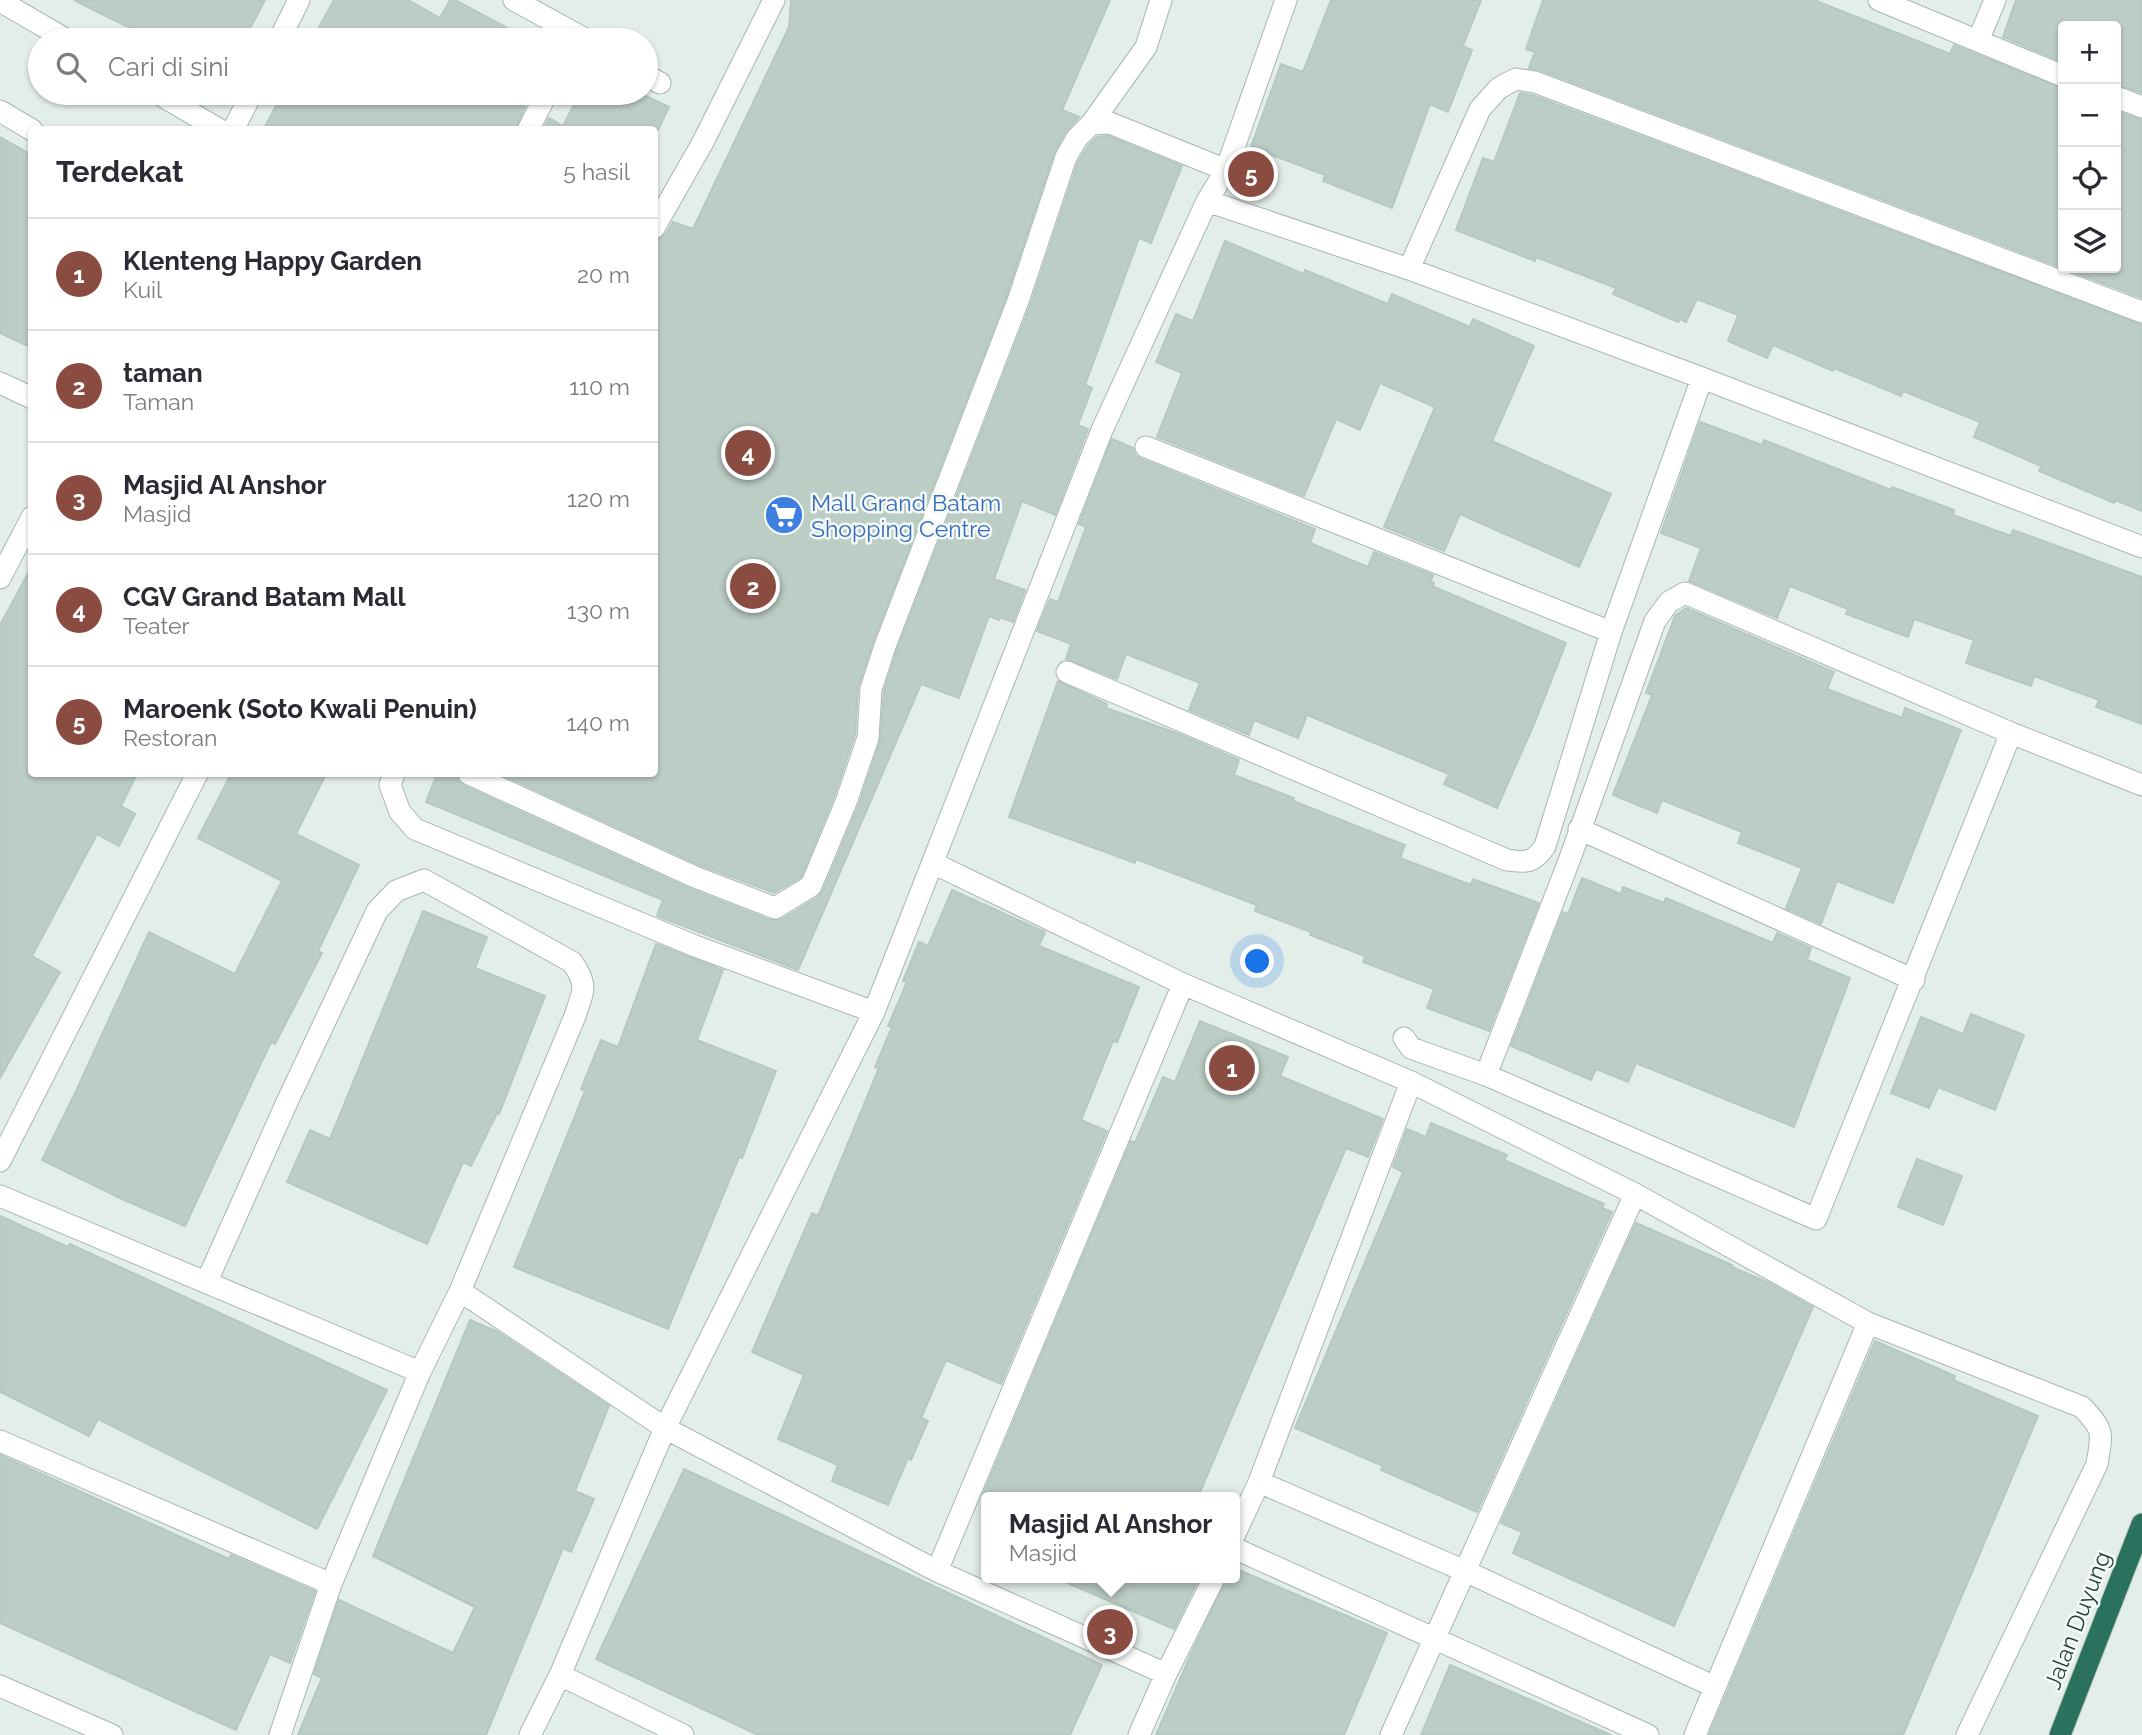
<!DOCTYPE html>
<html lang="id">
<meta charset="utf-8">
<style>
:root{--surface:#fff;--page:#f2f2f3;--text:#2b2b33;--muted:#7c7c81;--line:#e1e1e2;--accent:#8a4b41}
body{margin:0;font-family:Raleway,sans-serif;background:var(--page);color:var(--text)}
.controls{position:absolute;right:21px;top:21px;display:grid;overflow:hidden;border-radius:7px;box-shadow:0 2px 5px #0004}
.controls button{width:63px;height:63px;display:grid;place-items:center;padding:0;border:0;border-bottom:2px solid var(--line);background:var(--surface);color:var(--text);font:35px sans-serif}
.you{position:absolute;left:1258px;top:962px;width:24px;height:24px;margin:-18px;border:5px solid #fff;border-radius:50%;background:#1a73e8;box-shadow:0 0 0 10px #1a73e833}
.badge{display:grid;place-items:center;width:46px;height:46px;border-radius:50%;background:var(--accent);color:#fff;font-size:23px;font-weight:700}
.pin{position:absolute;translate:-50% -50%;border:4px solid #fff;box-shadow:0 2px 7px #0006}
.popup{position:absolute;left:981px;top:1492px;width:259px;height:91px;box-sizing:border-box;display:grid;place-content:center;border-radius:7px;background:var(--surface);filter:drop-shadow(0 2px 5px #0005);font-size:23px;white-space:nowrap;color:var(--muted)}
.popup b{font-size:26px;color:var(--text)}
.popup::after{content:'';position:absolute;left:50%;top:100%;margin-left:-14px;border:14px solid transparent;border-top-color:var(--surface)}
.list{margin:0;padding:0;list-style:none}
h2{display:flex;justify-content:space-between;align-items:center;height:91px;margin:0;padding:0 28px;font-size:30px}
h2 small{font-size:23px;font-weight:400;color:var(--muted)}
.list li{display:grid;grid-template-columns:46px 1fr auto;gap:21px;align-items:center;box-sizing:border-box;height:112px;padding:0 28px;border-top:2px solid var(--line)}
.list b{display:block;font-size:26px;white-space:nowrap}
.list p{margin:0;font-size:23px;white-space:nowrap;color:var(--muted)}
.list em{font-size:23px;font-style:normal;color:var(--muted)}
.icon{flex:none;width:38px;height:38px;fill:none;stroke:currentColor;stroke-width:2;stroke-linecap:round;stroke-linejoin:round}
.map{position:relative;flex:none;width:2142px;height:1735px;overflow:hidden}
.search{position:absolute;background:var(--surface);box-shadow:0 2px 5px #0004;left:28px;top:28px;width:630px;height:77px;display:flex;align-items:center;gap:18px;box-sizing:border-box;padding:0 24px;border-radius:38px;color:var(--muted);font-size:26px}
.panel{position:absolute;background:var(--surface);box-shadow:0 2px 5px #0004;left:28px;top:126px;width:630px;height:651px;border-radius:7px}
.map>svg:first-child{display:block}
.building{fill:#bbcdc5;stroke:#b5c9c0;stroke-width:2}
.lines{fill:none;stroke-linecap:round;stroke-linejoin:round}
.minor-casing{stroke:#a6b7b0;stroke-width:23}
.highway-casing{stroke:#c1cac7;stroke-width:23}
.minor{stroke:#fff;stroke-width:21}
.highway{stroke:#2a715e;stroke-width:21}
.labels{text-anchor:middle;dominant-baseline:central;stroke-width:5;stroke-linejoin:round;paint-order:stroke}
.shop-label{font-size:23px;fill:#366cbe;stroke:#f5faf7;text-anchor:start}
.street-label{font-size:23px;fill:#214237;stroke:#f5faf7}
</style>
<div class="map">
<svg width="2142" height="1735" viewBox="0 0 2142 1735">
<rect width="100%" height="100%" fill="#e4eee9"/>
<path class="building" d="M74,0h191l-21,40h-90z
M334,0h74l32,18 10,-18h5l75,40h-218z
M791,0h319l-48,110 17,7 -13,14 -12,22 -48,144 -133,345 -15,46 -3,47 -21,62 -33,80 -27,16 -74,-28 -200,-91h154v-533l11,-6 8,-13 20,7 96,-202z
M1331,0h150l-18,46 9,4 -24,62 -18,-8 -38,104 -69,-27 2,-6 -74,-28 30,-83 22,8z
M1543,0h271l136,54 4,-9 109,44v179h53v-157l26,9v178l-602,-228 -11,-2 6,-16 -9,-3z
M2016,0h126v93l-26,-9v-58h-53v36l-60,-25z
M283,93h233l-4,7 13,7 -10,23h-252z
M580,93h59l30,14 -11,23h-115l6,-12 14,8z
M1520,93l12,2 610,230v186l-27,-11 -1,3 -75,-32 2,-5 -67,-29 6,-15 -77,-31 -2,5 -67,-28 -1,3 -60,-26 -6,13 -39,-17 10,-26 -41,-16 -11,23 -6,-3 -2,3 -65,-28 3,-6 -80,-31 -1,4 -79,-31 27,-72 11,4z
M1108,136l74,30 -31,77 -12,-5 -54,147 7,3 -14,37 10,4 -33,86 -33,-14 -28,78 31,11 -12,32 -13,-5 -1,3 -10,-4 -30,82 -38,-14 -123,286 -141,-54 6,-16 -237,-98 11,-28h19l2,7 6,5 226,103 80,31 12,-1 36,-22 5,-6 35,-84 22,-65 4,-51 13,-41 133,-344 48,-144 10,-16 9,-9z
M0,137l32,18v193l-32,-15z
M1225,241l79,33 1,-4 83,34 4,-10 78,33 3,-8 61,27 -42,95 119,53 -32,73 -119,-53 -16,37 -60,-24 51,-120 -55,-24 -20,47 -24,-11 -32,77 -147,-59 25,-64 -26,-11 20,-48 17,7z
M1700,422l62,23 2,-5 127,50 1,-3 62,23 -1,5 58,21 2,-6 129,47v147l-46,-17 3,-7 -65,-24 -3,10 -65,-23 8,-23 -60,-21 -6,18 -62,-23 2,-5 -58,-23 -13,32 -88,-37 12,-33 -40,-15z
M1112,439l21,9 2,7 6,4 174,70 -5,14 58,24 6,-15 59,23 -2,7 3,1 -2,3 134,57 -32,81 -37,84 -53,-24 5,-10 -142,-59 -9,23 -44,-18 -5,15 -60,-25 11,-27 -74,-29 -9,25 -51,-20 5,-15 -34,-13 13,-32 8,3 28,-75 -7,-3z
M32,566v208h105l-16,32 14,8 -16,32 -22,-12 -65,122 28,16 -60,106v-453z
M1686,608l148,64 -7,17 75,29 3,-10 56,22 -68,173 -56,-22 -16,43 -35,-16 16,-40 -64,-25 4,-11 -80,-32 -5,13 -44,-18 39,-100 -6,-2 29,-77z
M1058,681l49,23 -1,4 73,26 60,26 -5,15 60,23 -1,3 112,44 -5,13 71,27 2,-6 66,24 -50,128 -62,-23 7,-19 -71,-27 2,-6 -55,-21 1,-3 -56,-21 2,-6 -121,-46 -1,4 -126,-46z
M231,774h95l-30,60 63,31 -41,86 4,2 -47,91 -4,-2 -86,184 -61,-26 -82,-40 35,-71 72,-157 86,42 47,-93 -84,-43z
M1582,878l39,16 2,-7 41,16 2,-5 107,45 4,-10 34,15 -4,12 43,18 -56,149 -158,-64 -8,19 -32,-13 -5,11 -80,-34 52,-134 5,2z
M952,890l93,42 -6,14 100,41 -22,55 -4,-1 -32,79 26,11 -106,253 -55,-24 -25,58 7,3 -17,39 -3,-2 -20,47 -56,-24 6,-16 -60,-26 26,-64 -52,-23 60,-139 6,3 61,-148 -4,-1 17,-40 -4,-1 19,-44 -4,-1 16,-39 9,4z
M423,911l64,26 -12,31 70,28 -46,118 -2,-1 -26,53 -8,-4 -36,82 -140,-62 23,-52 20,9z
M656,944l67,26 -26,70 79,31 -34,87 -3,-1 -71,172 -154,-62 71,-176 -4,-2 20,-49 17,7z
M1971,1014l53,21 -29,75 -57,-23 -9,21 -38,-15 30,-76 42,17z
M1200,1021l88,36 -8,19 103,43 -15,38 -22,-9 -148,349h-216l149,-356 4,2 28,-66 12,5z
M1431,1123l76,32 -3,5 100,44 -2,4 10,4 -135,300 -96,-42 2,-4 -88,-38 108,-256 -10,-5 14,-38 19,8z
M1917,1159l45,17 -19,49 -45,-18z
M0,1216l68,31 2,-3 317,146 -70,139 -219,-110 -9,17 -89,-44z
M1636,1223l96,42v2l37,16 44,24 -139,319 -161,-73 9,-21 -21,-9z
M470,1320l26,11 113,75 -34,85 19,8 -23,53 -8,-4 -77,187h-188l24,-57 -8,-4 25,-74 114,53 22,-46 -102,-51z
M1875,1341l80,35 -2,4 85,36 -135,319h-194z
M0,1455l229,104 2,-4 84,36 -25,72 -20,-9 -34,76 -236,-107z
M684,1469l418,196 -32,70h-312l-162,-76z
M1234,1568l153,65 -43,102h-188l34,-79 37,-78h7z
M1056,1578h143l-25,51z
M1450,1665l161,70h-190z"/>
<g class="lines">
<g class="minor-casing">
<path id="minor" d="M514,0l73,40
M1879,0l184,76
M0,1l67,39
M279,40l20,-40
M1978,41l17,-41
M646,75l14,8
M157,93l63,37
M2116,97l26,10
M0,111l32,19
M1091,124l55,-77 15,-47
M233,130l19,-37
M528,130l19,-37
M1207,201l202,68 293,109 440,169
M654,228l49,-86 71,-142
M1409,269l71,-160 18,-20 8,-5 10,-5 19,3 607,230
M0,383l32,15
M1146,447l465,185
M0,578l32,-61
M1067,672l440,188c19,3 27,3 38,-14l66,-214 91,-254
M394,774l-4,11 10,27 15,17 280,117 179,66
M469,774l226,103 80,31 36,-22 35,-84 22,-64 3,-49 14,-43 133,-345 48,-144 11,-19 14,-14 19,-1 116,47
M1579,829l335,151
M933,863l250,121 228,98 224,112 233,129 214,84c23,24 20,26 15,57l-130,271
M1404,1038l7,10 75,27 330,144 195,-486
M1486,1075l83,-214 86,-240 14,-19 16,-9 326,140 131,52
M0,1161l197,-387
M0,1196l420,176
M207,1281l80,-179 90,-191 19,-20 28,-11 148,82c17,25 11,28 3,54l-115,275 -40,81 -89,212 -51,151
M460,1291l205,137 272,143 229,103
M0,1441l331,143
M1259,1482l206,89 250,116
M1234,1536l25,-54 152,-400
M1234,1548l414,187
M937,1571l246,-587
M560,1675l123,60
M0,1686l112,49
M530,1735l30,-60 105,-247 209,-416 228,-582 105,-229 19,-31 60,-170
M1139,1735l27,-61 48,-96
M1391,1735l244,-541
M1695,1735l173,-412"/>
</g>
<g class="highway-casing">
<path id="highway" d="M2060,1735l82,-211"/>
</g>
<use href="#minor" class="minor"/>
<use href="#highway" class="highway"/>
</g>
<defs>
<g id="supermarket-disc" transform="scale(2.0125)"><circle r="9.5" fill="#3f7fe0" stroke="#f5faf7"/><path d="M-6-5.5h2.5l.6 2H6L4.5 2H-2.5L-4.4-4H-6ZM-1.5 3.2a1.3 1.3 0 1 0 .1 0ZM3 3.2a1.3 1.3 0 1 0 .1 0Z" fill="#fff"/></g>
</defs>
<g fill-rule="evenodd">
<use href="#supermarket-disc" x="784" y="515"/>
</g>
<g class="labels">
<g class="shop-label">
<text x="811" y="502">Mall Grand Batam<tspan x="811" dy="26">Shopping Centre</tspan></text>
</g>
<g class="street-label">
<text transform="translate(2077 1620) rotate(-69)">Jalan Duyung</text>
</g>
</g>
</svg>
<div class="controls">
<button>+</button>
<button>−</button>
<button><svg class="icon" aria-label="locate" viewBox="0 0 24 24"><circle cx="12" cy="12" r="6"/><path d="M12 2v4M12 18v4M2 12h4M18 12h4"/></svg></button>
<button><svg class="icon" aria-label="layers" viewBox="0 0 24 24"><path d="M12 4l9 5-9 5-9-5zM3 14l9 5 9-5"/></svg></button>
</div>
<div class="you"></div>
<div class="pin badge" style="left:1232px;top:1068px">1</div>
<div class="pin badge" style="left:753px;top:586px">2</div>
<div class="pin badge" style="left:1110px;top:1632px">3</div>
<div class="popup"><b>Masjid Al Anshor</b>Masjid</div>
<div class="pin badge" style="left:748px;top:453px">4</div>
<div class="pin badge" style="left:1251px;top:174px">5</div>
<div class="search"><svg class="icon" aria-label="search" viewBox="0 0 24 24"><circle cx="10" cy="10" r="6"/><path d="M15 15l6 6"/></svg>Cari di sini</div>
<section class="panel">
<h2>Terdekat<small>5 hasil</small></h2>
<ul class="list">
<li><span class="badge">1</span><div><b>Klenteng Happy Garden</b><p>Kuil</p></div><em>20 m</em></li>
<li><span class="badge">2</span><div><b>taman</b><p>Taman</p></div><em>110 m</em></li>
<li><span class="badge">3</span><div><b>Masjid Al Anshor</b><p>Masjid</p></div><em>120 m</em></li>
<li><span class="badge">4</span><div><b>CGV Grand Batam Mall</b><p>Teater</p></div><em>130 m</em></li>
<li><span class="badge">5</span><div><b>Maroenk (Soto Kwali Penuin)</b><p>Restoran</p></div><em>140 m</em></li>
</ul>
</section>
</div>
